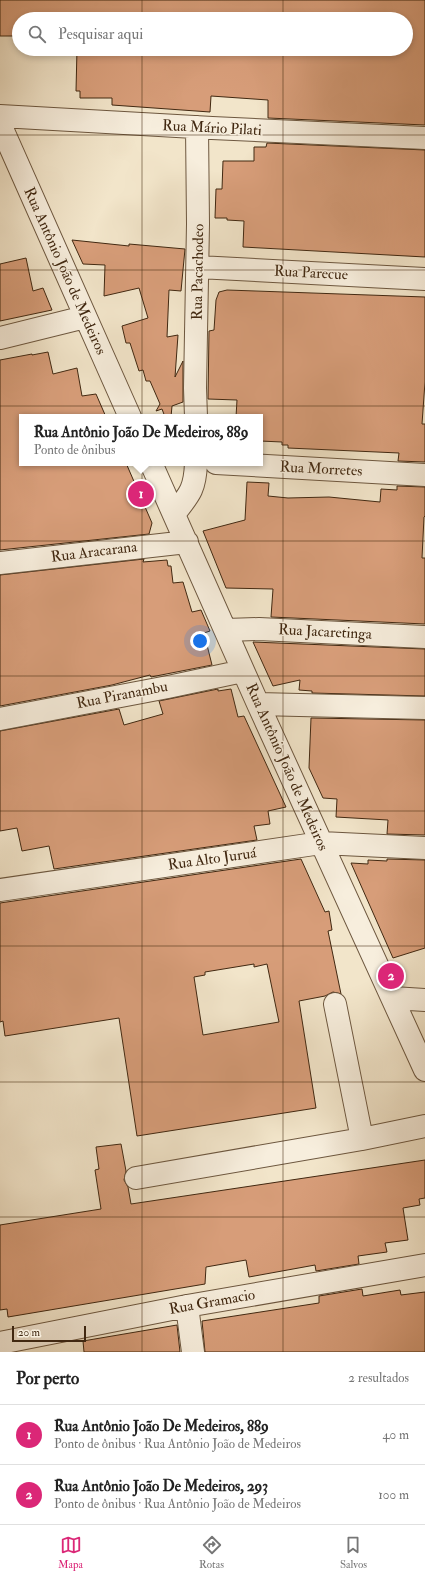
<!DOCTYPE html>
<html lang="pt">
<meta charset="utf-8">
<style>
:root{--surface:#fff;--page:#f2f2f2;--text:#222;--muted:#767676;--line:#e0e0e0;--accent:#db2777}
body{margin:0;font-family:"IM FELL Double Pica",serif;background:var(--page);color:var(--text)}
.scale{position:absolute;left:12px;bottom:10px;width:74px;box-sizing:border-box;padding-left:4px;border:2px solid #412811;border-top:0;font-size:11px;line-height:14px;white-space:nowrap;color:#412811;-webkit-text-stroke:3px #f7eedd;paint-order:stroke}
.you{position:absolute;left:200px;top:641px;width:14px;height:14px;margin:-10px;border:3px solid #fff;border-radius:50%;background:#1a73e8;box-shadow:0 0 0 6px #1a73e833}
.badge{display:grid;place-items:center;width:26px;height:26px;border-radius:50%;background:var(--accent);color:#fff;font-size:13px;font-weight:700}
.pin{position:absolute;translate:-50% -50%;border:2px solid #fff;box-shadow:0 1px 4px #0006}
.popup{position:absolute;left:19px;top:414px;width:244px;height:52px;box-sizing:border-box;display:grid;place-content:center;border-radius:0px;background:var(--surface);filter:drop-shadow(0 1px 3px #0005);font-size:13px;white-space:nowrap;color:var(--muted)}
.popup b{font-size:15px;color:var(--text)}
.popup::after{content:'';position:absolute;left:50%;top:100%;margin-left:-8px;border:8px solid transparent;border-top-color:var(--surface)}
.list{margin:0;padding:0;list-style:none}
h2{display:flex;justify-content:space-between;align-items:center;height:52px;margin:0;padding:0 16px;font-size:17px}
h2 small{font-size:13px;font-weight:400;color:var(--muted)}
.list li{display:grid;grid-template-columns:26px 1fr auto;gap:12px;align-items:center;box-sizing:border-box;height:60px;padding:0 16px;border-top:1px solid var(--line)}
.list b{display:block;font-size:15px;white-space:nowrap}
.list p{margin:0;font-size:13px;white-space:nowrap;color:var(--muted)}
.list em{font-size:13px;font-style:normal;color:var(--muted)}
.icon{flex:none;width:22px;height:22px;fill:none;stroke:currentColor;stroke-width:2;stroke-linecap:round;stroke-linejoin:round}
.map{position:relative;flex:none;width:425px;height:1352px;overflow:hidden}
.search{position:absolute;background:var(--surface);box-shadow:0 2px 6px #0003;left:12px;right:12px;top:12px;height:44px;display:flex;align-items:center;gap:10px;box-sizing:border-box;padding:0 14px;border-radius:22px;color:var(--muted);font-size:15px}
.sheet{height:172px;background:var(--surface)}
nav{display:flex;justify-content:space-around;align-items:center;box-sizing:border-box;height:56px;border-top:1px solid var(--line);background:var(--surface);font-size:11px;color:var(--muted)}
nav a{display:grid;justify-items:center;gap:2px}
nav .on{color:var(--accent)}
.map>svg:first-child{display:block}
.building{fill:#d79d79;stroke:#412811;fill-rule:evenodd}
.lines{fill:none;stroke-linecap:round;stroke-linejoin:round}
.minor-casing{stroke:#6d573f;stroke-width:24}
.minor{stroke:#f7eedd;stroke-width:22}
.grid{fill:none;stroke:#412811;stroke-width:1;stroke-opacity:0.55}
.labels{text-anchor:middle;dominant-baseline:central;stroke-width:3;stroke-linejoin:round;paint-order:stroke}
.street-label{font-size:15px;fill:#412811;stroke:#f7eedd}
</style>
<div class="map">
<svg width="425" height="1352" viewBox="0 0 425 1352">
<rect width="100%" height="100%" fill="#f2e5ca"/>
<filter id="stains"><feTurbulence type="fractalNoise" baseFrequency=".005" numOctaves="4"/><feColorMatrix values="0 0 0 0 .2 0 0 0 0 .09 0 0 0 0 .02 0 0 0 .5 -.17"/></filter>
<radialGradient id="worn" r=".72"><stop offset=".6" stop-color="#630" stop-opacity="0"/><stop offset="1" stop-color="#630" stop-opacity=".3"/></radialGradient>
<path class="building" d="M0,0h425v125l-157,-7v-18l-57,-4 -1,16 -98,-7v-7h-32v-7h-4l1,-42h329v-30h-387v17h-19z
M267,143l158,7v107l-182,-10 1,-26 -17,-1v-2h-12l1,-29h6l1,-28h31v-14h12z
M72,240l57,6v-2l56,5 -4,42 -12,-1 -2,47 11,-2 -3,42 8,-16v41l-11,4 -1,11h-6l-3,-8 -6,2 4,-7 -10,-23h-4l-3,-11 -4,1 -9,-28h-4l-4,-17 26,-8 -9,-30 -35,8 1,-31 -22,-1z
M26,258l7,33 10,-3 9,22 -52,11v-57z
M227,290l198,7v85l-3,42h3v38l-27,-1 1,-8 -111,-5v-3h-6v-3l-22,-1v-24h-24l1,-17 -29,-1 1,-68 5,-1 2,-30 3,-8z
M48,352l5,22 24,-6 5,28 14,-2 10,23h-84v46h104l26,60 -3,11 -149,16v-190l32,-6v1z
M247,482l22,1 -1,13 20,2 41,-1 51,5 1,-13 16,1v-4l28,1v29l-1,1 -2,41h3v66l-154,-7 2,-28 -47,-1 -23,-57 42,-11z
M144,559l-1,3 24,-2 1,6h3l2,17 10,-1 9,30 9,-2 9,21 -6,2 8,32 -61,12 -1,-2 -38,10 -112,21v-131z
M253,642l172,7v47l-113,-3v-2l-13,-1 1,-10 -27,6z
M218,689v2l13,-2 7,28 6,-1 42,91 -18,4 2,13 -16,2 3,14 -203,29 -5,-23 -27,5 -5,-23 -17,3v-100l119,-22 5,16 39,-11 -4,-13z
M311,718l114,2v115l-38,-1 1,-14 -52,-3 1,-18 -14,-1 -14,-30z
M301,859l24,53 4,-1 3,19 -4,1 13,63 -8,-2 -8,4 -26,5 17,107 -179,28 -18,-118 -114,18 -2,-15 -3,1v-119zM254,964v3l13,-3 12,58 -76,13 -9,-58 11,-2v-3z
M387,859l38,1v88l-32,10 -42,-95 17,1v-4l19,1z
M121,1144l5,27 -2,9 4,7 3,17 294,-44v38l-6,1 1,6 -17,3 5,32 -23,3 2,9 -29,4 1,8 -43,7 -1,-6 -66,12 -3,-17 -40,7 -1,17 -197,33 -1,-8 -7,1v-85l101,-16 -6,-39 4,-1 -3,-22z
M362,1289l1,7 37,-6 1,5 24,-3v60h-220l-3,-31 117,-18v-7z
M177,1325l3,27h-96l-1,-11z"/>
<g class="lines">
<g class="minor-casing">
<path id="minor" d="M0,116l212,12 213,10
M0,124l130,293
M198,267l227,12
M0,338l85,-21
M196,417l-1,-29 3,-164 -1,-97
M151,463l107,241 167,366
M216,463l209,12
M174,514c16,-20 21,-25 22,-51
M0,563l187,-21
M226,630l33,-1 166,8
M258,704l167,4
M0,719l168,-32 75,-16
M0,890l321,-47 104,5
M393,998l32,2
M335,1004l27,135
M136,1178l226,-39 63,-13
M187,1306l6,46
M0,1343l187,-37 238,-41"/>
</g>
<use href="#minor" class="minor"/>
</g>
<path class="grid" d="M142,0v19M283,0v19M142,49v1303M283,49v1303M0,135h425M0,270h425M0,406h425M0,541h425M0,676h425M0,811h425M0,946h425M0,1082h425M0,1217h425"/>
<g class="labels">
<g class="street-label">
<text transform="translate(212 128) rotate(3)">Rua Mário Pilati</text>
<text transform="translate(65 271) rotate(66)">Rua Antônio João de Medeiros</text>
<text transform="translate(198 272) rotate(-89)">Rua Pacachodeo</text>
<text transform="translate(311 273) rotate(3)">Rua Parecue</text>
<text transform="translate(321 469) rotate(3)">Rua Morretes</text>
<text transform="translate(94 552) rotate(-7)">Rua Aracarana</text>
<text transform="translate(325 632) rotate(3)">Rua Jacaretinga</text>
<text transform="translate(122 695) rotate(-11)">Rua Piranambu</text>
<text transform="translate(287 767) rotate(66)">Rua Antônio João de Medeiros</text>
<text transform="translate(212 859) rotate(-8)">Rua Alto Juruá</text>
<text transform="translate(212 1302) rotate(-10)">Rua Gramacio</text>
</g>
</g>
<rect width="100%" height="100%" filter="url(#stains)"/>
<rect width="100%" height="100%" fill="url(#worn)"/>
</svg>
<div class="scale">20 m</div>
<div class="you"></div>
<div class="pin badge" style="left:141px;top:494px">1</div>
<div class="popup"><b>Rua Antônio João De Medeiros, 889</b>Ponto de ônibus</div>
<div class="pin badge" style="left:391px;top:976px">2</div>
<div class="search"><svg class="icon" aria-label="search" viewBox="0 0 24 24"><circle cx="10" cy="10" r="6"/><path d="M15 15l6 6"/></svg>Pesquisar aqui</div>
</div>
<section class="sheet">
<h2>Por perto<small>2 resultados</small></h2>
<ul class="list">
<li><span class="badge">1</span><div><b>Rua Antônio João De Medeiros, 889</b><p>Ponto de ônibus · Rua Antônio João de Medeiros</p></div><em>40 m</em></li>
<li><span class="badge">2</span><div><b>Rua Antônio João De Medeiros, 293</b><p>Ponto de ônibus · Rua Antônio João de Medeiros</p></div><em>100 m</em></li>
</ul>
</section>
<nav>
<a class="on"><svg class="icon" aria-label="map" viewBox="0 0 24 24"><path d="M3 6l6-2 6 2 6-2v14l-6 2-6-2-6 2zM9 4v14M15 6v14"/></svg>Mapa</a>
<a><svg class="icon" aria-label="directions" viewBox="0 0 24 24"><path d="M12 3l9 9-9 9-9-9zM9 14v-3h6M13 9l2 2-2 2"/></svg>Rotas</a>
<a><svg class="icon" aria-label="saved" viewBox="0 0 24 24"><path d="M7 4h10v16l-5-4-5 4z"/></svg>Salvos</a>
</nav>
